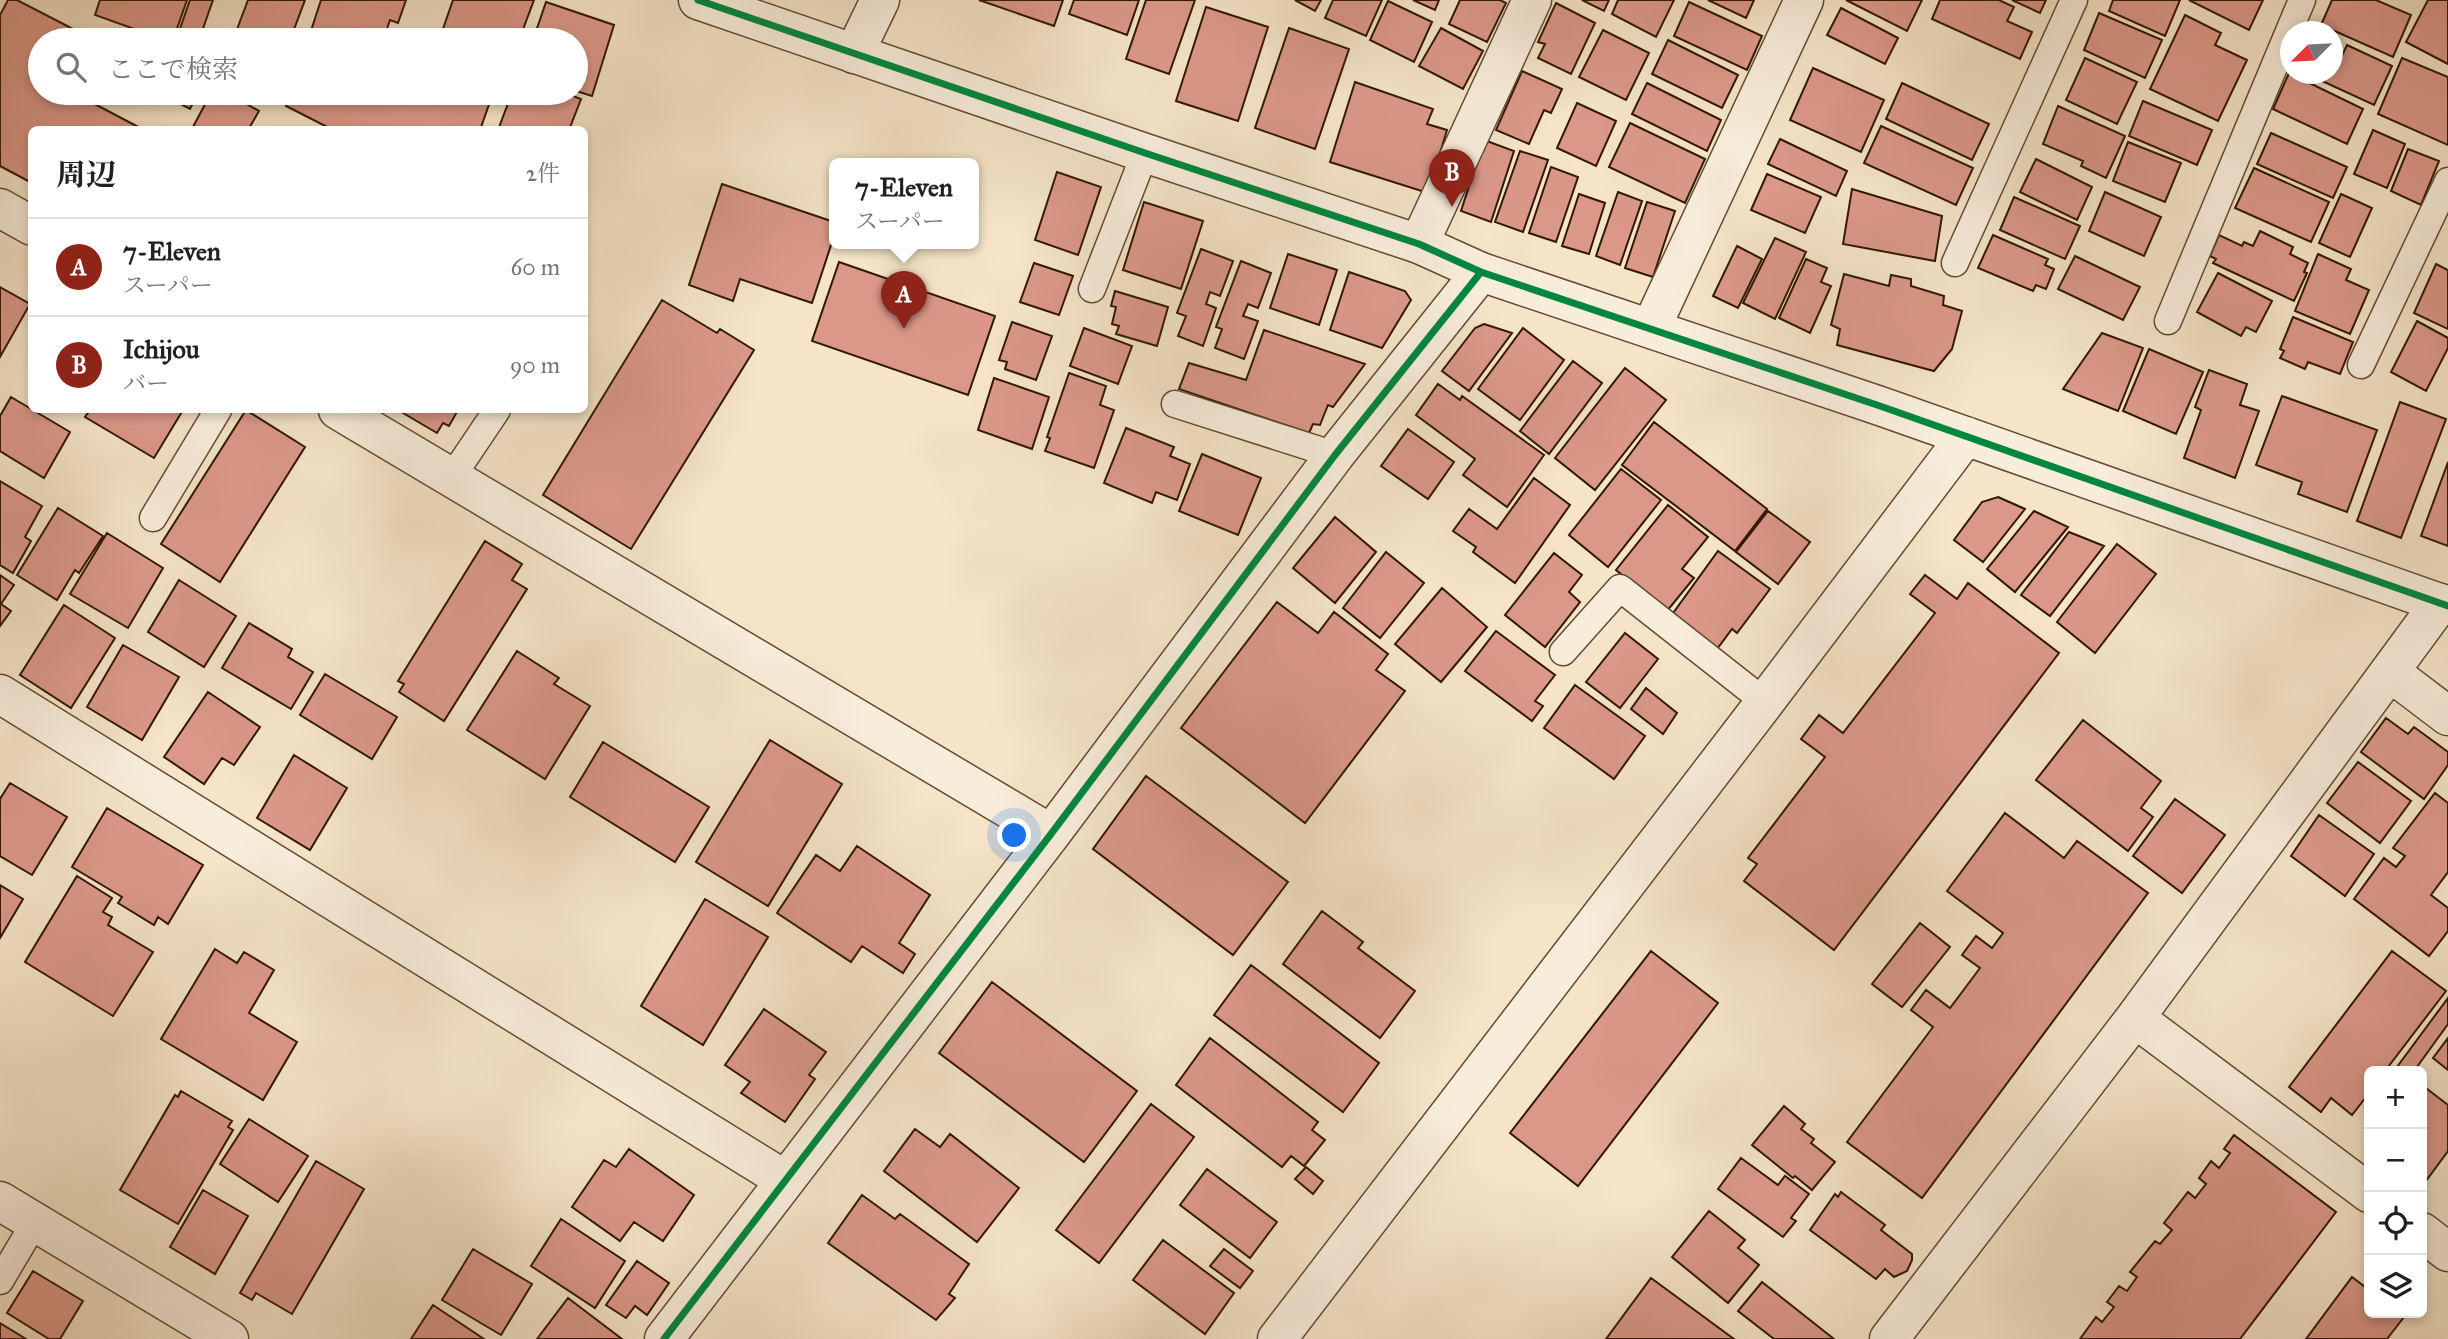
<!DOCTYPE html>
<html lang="ja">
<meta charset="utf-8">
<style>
:root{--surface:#fff;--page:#f2f2f2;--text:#202124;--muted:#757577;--line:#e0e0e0;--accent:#8f2418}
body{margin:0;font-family:"IM FELL Great Primer","Noto Serif JP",serif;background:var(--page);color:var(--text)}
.controls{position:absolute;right:21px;bottom:21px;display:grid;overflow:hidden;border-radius:10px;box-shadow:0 4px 10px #0003}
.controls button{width:63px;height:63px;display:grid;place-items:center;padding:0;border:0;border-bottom:2px solid var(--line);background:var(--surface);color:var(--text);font:35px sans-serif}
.compass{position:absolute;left:2280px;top:21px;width:63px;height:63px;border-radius:50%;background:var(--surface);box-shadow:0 4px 10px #0003;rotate:246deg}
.you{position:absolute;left:1015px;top:836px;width:24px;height:24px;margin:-18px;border:5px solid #fff;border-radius:50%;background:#1a73e8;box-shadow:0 0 0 10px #1a73e833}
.badge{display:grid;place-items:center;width:46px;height:46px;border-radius:50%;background:var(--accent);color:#fff;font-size:23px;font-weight:700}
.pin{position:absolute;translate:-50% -58px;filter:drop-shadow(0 2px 4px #0008)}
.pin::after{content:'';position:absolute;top:37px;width:24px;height:21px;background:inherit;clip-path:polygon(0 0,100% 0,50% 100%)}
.popup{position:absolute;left:829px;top:158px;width:150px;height:91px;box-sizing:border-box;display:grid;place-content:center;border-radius:10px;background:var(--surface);filter:drop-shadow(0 2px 5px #0005);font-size:23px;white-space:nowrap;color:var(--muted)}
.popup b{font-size:26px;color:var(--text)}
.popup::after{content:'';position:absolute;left:50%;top:100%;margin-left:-14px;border:14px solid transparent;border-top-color:var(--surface)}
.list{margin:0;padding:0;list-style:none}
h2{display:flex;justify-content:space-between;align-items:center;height:91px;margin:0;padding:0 28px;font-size:30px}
h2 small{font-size:23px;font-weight:400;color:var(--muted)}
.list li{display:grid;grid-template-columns:46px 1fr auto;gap:21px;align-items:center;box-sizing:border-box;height:98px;padding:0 28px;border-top:2px solid var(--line)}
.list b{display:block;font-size:26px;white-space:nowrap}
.list p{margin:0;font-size:23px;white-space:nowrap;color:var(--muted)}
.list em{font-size:23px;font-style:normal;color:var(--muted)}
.icon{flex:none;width:38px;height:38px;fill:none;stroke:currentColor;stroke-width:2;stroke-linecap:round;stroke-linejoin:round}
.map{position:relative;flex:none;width:2448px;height:1339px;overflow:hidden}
.search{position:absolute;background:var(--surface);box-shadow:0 4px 10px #0003;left:28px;top:28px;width:560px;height:77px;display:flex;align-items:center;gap:18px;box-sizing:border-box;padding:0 24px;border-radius:38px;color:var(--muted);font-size:26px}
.panel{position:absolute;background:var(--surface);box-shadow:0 4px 10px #0003;left:28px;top:126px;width:560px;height:287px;border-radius:10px}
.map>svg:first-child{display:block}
.building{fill:#db9889;stroke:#321800;stroke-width:2}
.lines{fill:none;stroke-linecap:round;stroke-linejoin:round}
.service-casing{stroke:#634b32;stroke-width:29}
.minor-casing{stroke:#634b32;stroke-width:41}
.tertiary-casing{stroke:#634b32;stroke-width:41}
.service{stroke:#f8eddb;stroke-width:26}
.minor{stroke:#f8eddb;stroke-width:38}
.tertiary{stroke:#f8eddb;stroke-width:38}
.cycleway-casing{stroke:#f8eddb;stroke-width:11}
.cycleway{stroke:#00873e;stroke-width:7}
</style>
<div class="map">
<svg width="2448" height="1339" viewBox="0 0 2448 1339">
<rect width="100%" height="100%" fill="#f5e4c8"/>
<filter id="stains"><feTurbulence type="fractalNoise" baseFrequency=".00286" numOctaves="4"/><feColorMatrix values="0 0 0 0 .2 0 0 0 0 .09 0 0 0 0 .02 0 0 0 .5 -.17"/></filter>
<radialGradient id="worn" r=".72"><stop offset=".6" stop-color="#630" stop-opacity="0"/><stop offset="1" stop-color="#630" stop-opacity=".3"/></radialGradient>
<path class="building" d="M8,0h9l58,30 -5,10h-30v53h34l70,37h-112v53l-32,-17v-151z
M100,0h87l-14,40h-8l-70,-25z
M190,0h23l-14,40h-23z
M248,0h57l-15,40h-57z
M321,0h85l-8,23 -8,-3 -7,20h-75z
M453,0h81l-15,40h-45l-31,-11z
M979,0h84l-9,26z
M1074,0h65l-12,35 -58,-21z
M1146,0h49l-26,74 -43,-15z
M1295,0h26l-6,11z
M1333,0h49l-16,36 -41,-18z
M1413,0h26l-4,10z
M1460,0h40l6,3 -19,39 -38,-18z
M1582,0h27l-5,11z
M1618,0h56l-18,37 -44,-23z
M1708,0h46l-8,18z
M1846,0h76l-15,31z
M1940,0h59l15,7 -7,14 25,11 -12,27 -88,-40z
M2012,0h34l-6,13z
M2113,0h67l-15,36 -56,-25z
M2189,0h74l-14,30z
M2332,0h44l35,15 -18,42 -72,-32z
M2428,0h20v64l-42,-22z
M1388,1l44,21 -18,40 -44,-22z
M546,2l68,23 -22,71 -16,-5v-51h-43z
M1689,2l73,34 -15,34 -73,-34z
M1556,3l39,20 -24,51 -33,-16 7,-14 -7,-2z
M1206,7l62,20 -30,94 -62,-20z
M1841,8l57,30 -13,26 -58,-29z
M2099,13l63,27 -17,38 -61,-28z
M2185,15l36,18 -6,12 32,15 -29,61 -68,-32z
M1289,28l60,21 -34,100 -60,-21z
M1441,28l42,23 -20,38 -44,-23z
M1603,30l46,23 -23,47 -47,-23z
M1668,40l70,35 -16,33 -70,-34z
M2347,45l45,21 -18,39 -67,-31h25v-18l8,4z
M2085,58l52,24 -20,42 -51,-24z
M2402,58l46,19v68l-70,-31z
M1813,68l71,32 -23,52 -71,-32z
M1522,71l40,18 -11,24 -7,-3 -15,34 -33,-14z
M2289,73l74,36 -16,35 -74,-35z
M1355,82l78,27 -6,15 20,6 -19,63 -98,-31z
M1647,83l74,37 -14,31 -75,-37z
M1902,83l87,41 -17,36 -86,-41z
M160,93h38l-8,16z
M211,93h16l32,18 -11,19h-51l-4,-3z
M291,93h202l-13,37h-147l-47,-24z
M512,93h53l16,6 -12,31h-71z
M2143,101l69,29 -15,35 -68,-29z
M1577,103l39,18 -20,45 -39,-18z
M2058,106l67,30 -19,42 -25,-12 2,-5 -40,-17z
M1630,123l75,36 -20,44 -76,-36z
M1881,126l92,42 -17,37 -92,-42z
M2373,130l32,14 -18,44 -33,-14z
M2271,133l76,34 -14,31 -76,-34z
M1780,139l67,32 -11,25 -68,-32z
M1484,140l30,11 -23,71 -30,-11z
M2128,142l53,21 -16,39 -52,-21z
M2408,149l31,12 -18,44 -30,-14z
M1520,151l28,9 -25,72 -28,-10z
M2036,159l56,28 -15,33 -57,-28z
M1551,167l27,10 -22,65 -27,-9z
M2254,168l75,34 -18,40 -76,-34z
M1057,172l44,15 -23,68 -43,-15z
M1767,174l54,23 -16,36 -54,-23z
M722,184l112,38v14l-22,67 -72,-24 -7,22 -44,-16z
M1852,189l90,27 -7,45 -92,-17z
M1618,192l24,9 -22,64 -24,-9z
M2105,192l56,25 -17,39 -55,-25z
M1579,194l26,9 -16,51 -27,-8z
M2341,194l31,14 -22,49 -31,-14z
M2014,197l66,29 -15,33 -65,-29z
M1144,202l59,19 -22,68 -58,-19z
M1647,202l28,9 -22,66 -28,-9z
M2260,231l33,16 -3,7 18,9 -4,9 3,1 -13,28 -81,-38 3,-4 -6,-3 9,-21 23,11 2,-4 9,4z
M1993,235l55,24 -3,6 9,4 -8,20 -10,-4 -3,6 -55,-23z
M1775,238l31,14 -31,67 -32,-16z
M1737,246l25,13 -24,49 -25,-12z
M1201,249l32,12 -13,35 -10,-4 -4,12 10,4 -13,38 -25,-10 8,-20 -9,-3z
M1288,254l49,16 -18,55 -49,-17z
M2318,254l33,15 -5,11 23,10 -19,44 -55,-23z
M2075,256l65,31 -17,33 -65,-31z
M1806,259l21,9 -6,14 10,4 -21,47 -31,-15z
M1241,261l30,12 -13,35 -10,-4 -5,12 15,5 -14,38 -29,-11 7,-19 -6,-2z
M839,262l156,54 -27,79 -156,-54z
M1034,263l39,13 -14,39 -39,-13z
M2436,264l12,6v59l-34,-16z
M1349,272l56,19 6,9 -29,48 -52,-18z
M2218,273l54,28 -16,31 -10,-5 -5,9 -44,-24z
M1844,274l45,12 2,-11 20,4v7l33,10 -1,9 19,6 -10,38 -18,22 -97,-26 3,-16 -9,-4z
M0,287l30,17 -30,53z
M1115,291l53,16 -11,39 -41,-12 3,-8 -7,-2 4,-17 -5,-1z
M662,300l55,33 3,-4 34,21 -123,199 -88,-54z
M2293,317l60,25 -13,32 -32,-12 -3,7 -25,-11 4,-7 -4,-2z
M2417,321l31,17v10l-22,43 -35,-19z
M1012,322l40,14 -16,44 -31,-11 2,-7 -8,-2z
M1484,324l28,9 -43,58 -27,-20 33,-43z
M1084,328l48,18 -14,38 -48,-18z
M1523,328l41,32 -44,60 -42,-31z
M1264,330l101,34 -32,43 -5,-2 -8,20 -7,-1 -4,9 -130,-44 10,-26 57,17z
M2102,333l41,15 -25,63 -55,-22z
M2149,349l54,23 -27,62 -53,-23z
M1573,361l29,22 -53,71 -29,-23z
M1625,368l41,32 -71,90 -40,-32z
M2209,370l38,14 -7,21 19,6 -24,67 -51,-20 17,-48 -6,-3z
M1069,373l37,13 -6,19 14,5 -20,58 -49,-17 5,-13 -3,-1z
M994,378l55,19 -17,52 -54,-19z
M1438,384l22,16 2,-4 82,59 -37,52 -44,-32 12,-16 -59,-44z
M2282,396l95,34 -30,82 -49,-18 4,-12 -46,-17z
M11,397l59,35 -26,46 -44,-27v-35z
M2400,402l46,17 -45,119 -44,-17z
M90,410h93l-29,48 -69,-41z
M246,410l59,37 -85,135 -59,-38z
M398,410h60l-9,16 -6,-3 -6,10z
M1654,422l113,87 -32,42 -113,-86z
M1126,428l48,19 -4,9 20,8 -13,36 -21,-8 -4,11 -48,-20z
M1408,429l46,33 -26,37 -47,-33z
M1202,454l59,24 -23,57 -59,-24z
M2448,462v84l-27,-10z
M1621,469l40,31 -53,67 -39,-32z
M1534,478l36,27 -55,78 -42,-31 3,-5 -23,-16 16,-22 28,20z
M0,481l42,25 -17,31 6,4 -18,32 -13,-8z
M1998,497l27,12 -42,53 -29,-22 28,-38z
M1668,505l40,32 -26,32 12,9 -27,33 -51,-41z
M58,508l45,28 -24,37 -4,-3 -18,30 -40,-25z
M1768,511l42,31 -32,42 -42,-32z
M2034,511l34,16 -53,65 -28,-23z
M1335,517l41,35 -41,51 -42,-35z
M2069,532l35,14 -54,70 -29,-21z
M107,533l56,35 -35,60 -58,-34z
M485,541l37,23 -10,16 15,9 -83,132 -45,-29 5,-8 -6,-3z
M2117,544l39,30 -61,79 -38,-31z
M1718,551l52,38 -33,44 -5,-4 -15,20 -46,-33z
M1386,552l38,31 -44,55 -37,-30z
M1554,553l28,22 -13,17 11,10 -35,45 -40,-32z
M0,575l14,10 -13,19 10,7 -11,15z
M1925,575l32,24 11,-16 91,70 -225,297 -90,-69 13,-17 -9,-6 77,-101 -24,-18 18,-24 24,18 92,-120 -25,-19z
M179,580l57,36 -32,51 -56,-35z
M1442,588l45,39 -46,55 -46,-38z
M1277,602l41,31 16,-21 54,42 -12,16 29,21 -100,132 -124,-95z
M64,605l51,33 -44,70 -51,-33z
M249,623l43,26 -4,8 25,15 -22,37 -69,-41z
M1496,631l59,44 -20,26 8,5 -11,15 -67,-50z
M1625,633l33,26 -38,49 -34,-26z
M123,645l56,32 -37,63 -55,-33z
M517,651l42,27 -5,6 36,22 -45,73 -78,-49z
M325,674l72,43 -25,42 -72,-44z
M1575,685l70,51 -31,43 -70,-51z
M1646,688l31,25 -14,21 -32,-25z
M208,692l52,35 -26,38 -12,-7 -18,26 -40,-27z
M2386,718l22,16 6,-7 34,25v13l-24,34 -63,-47z
M2083,720l78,61 -20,27 12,9 -25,34 -92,-71z
M770,740l72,44 -74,122 -72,-44z
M603,742l106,65 -34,55 -105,-65z
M294,755l53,33 -37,62 -53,-32z
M2358,762l53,39 -31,42 -53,-40z
M1146,776l142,106 -55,73 -140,-106z
M10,783l57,34 -35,58 -32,-19v-57z
M2435,793l13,10v69l-17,23 17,13v23l-19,25 -75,-57 30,-41 12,9 9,-11 -12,-8z
M2175,799l50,36 -43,58 -49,-37z
M107,808l96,57 -35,59 -10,-7 -4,8 -36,-22 4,-6 -50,-30z
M2005,813l59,45 13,-17 71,52 -226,305 -75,-56 86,-115 -22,-17 15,-20 24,18 30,-40 -18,-13 14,-19 16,12 11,-15 -56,-42z
M2319,815l55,39 -29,42 -54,-40z
M857,846l73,49 -31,48 16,11 -12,19 -41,-27 -11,16 -74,-49 39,-58 24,16z
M77,876l35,22 -9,14 9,5 -4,8 45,27 -40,64 -88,-54z
M0,885l23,14 -23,39z
M705,899l63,38 -65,108 -62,-39z
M1322,911l41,31 -5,6 57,43 -35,47 -97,-74z
M1920,923l30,24 -48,60 -30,-23z
M215,949l22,14 7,-11 30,18 -25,43 48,29 -34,58 -102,-61z
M1651,951l67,52 -140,183 -68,-53z
M2392,951l54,40 -61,80h-16v22l-17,22 -21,-17 -10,14 -32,-25z
M1251,965l128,98 -36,49 -129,-97z
M992,982l145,109 -53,71 -145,-109z
M2448,998v26l-34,47h-20z
M764,1009l62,43 -17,23 6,4 -30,43 -44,-29 9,-11 -25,-17z
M1210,1038l108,84 -6,8 13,10 -21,26 -13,-10 -9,11 -106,-82z
M2448,1038v32l-15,-12z
M2422,1085l26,20v46l-25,34z
M181,1091l51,30 -4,6 5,3 -55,94 -58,-34 55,-95 3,2z
M1151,1104l43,33 -95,126 -43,-33z
M1784,1106l21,18 -4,5 13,10 -3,4 24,19 -23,28 -17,-14 -2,2 -41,-33z
M249,1119l59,37 -30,46 -58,-38z
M915,1129l25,18 10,-13 69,54 -42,54 -93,-71z
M2234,1135l102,77 -96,127h-160l16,-22 6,5 12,-15 -7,-5 12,-16 8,5 10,-14 -7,-5 25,-31 5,3 12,-14 -8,-7 24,-31 7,6 11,-14 -7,-6 12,-17 8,7 11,-15 -6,-4z
M629,1149l65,46 -31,46 -29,-19 -14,19 -48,-34 32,-47 12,7z
M1741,1158l37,27 7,-9 24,18 -18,24 5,3 -13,16 -65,-48z
M316,1161l48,28 -72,125 -36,-21 -4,7 -12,-7z
M1306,1167l17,14 -10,13 -18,-15z
M1207,1169l70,53 -27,36 -70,-53z
M203,1190l45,26 -33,58 -45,-27z
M1841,1192l44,33 -4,5 31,24v6l-5,11 -13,6 -9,-8 -9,10 -66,-49 25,-36 3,3z
M862,1195l33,24 5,-5 69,50 -20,30 6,4 -19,22 -108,-77z
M1709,1211l36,29 -7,8 21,17 -31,38 -56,-46z
M561,1219l64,42 -30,47 -64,-42z
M1163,1240l71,53 -29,41 -72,-54z
M473,1249l59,35 -31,51 -59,-35z
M1224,1249l29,22 -13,17 -30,-22z
M637,1261l32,22 -22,32 -12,-9 -9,12 -20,-13z
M33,1271l50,30 -23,38h-11l-42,-26z
M2352,1277l17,13v23h30l5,4 -17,22h-81z
M1651,1278l83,61h-128z
M1762,1282l72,57h-60l-36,-28z
M568,1298l54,41h-85z
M433,1305l51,34h-73z
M0,1323l26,16h-26z"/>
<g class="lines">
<g class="service-casing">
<path id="service" d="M1955,263l119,-263
M1092,289l53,-136
M2168,321l134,-321
M2361,365l87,-184
M1175,404l160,51
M452,477l45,-67
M153,518l65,-108
M1563,652l57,-64 145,114
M0,1281l35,-59"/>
</g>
<g class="minor-casing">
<path id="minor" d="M854,54l26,-54
M0,208l32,18
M1419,244l113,-244
M1651,328l153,-328
M338,410l713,424
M2390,672l58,44
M0,694l785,486
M2135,1018l234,175
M2422,1232l26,20
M664,1339l387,-505 284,-379 146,-183
M1889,1339l246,-321 305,-415"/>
</g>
<g class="tertiary-casing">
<path id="tertiary" d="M698,0l447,153 274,91 62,28 399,134 568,200
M0,1201l229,138
M1277,1339l488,-637 201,-266"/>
</g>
<use href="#service" class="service"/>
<use href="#minor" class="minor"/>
<use href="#tertiary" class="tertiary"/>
<g class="cycleway-casing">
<path id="cycleway" d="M698,0l447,153 274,91 62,28 399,134 568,200
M664,1339l387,-505 284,-379 146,-183"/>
</g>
<use href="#cycleway" class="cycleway"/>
</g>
<rect width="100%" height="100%" filter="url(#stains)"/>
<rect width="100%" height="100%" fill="url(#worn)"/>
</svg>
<div class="controls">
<button>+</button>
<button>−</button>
<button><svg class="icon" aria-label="locate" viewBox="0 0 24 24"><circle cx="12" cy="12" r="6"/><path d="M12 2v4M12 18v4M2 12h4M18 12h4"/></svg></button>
<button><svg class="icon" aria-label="layers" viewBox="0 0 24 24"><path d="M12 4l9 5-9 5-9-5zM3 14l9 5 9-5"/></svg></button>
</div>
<svg class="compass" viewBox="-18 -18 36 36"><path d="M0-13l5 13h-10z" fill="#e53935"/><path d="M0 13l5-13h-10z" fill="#757577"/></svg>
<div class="you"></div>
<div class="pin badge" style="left:904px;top:329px">A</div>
<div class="popup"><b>7-Eleven</b>スーパー</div>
<div class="pin badge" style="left:1452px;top:207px">B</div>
<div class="search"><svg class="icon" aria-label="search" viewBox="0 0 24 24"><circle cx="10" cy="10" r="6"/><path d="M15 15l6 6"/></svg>ここで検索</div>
<section class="panel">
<h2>周辺<small>2件</small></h2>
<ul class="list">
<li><span class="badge">A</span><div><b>7-Eleven</b><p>スーパー</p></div><em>60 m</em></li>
<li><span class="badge">B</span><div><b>Ichijou</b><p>バー</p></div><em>90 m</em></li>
</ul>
</section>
</div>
